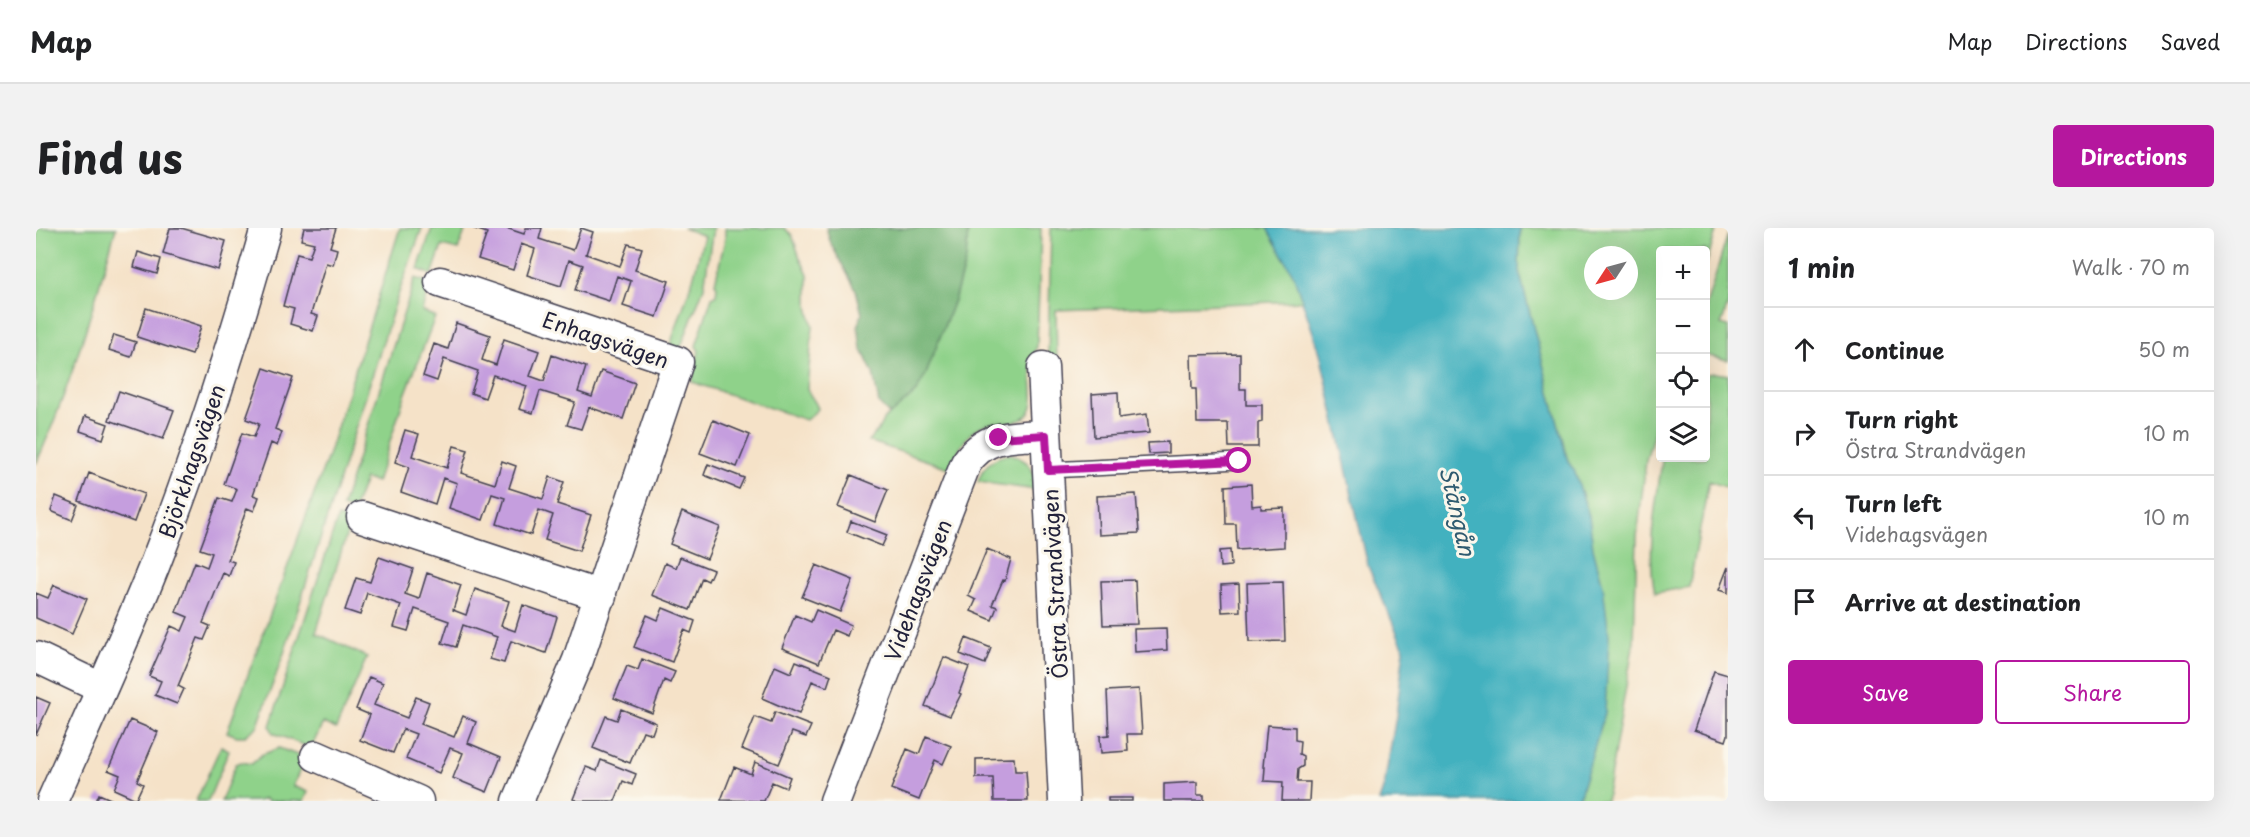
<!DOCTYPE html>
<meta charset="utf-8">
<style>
:root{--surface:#fff;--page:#f2f2f2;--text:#202124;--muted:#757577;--line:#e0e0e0;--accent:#b5179e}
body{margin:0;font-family:"Playpen Sans",sans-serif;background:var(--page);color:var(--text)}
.controls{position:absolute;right:18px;top:18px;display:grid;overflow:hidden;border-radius:6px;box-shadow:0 6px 24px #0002}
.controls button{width:54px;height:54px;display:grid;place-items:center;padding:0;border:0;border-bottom:2px solid var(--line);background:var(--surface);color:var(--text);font:30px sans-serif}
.compass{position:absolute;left:1548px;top:18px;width:54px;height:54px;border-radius:50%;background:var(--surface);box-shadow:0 6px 24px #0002;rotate:234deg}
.stop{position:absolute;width:18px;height:18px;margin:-14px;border:4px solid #b5179e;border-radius:50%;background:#fff}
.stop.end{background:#b5179e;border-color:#fff;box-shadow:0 2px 6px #0008}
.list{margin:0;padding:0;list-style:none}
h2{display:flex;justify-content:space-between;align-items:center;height:78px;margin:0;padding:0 24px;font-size:26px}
h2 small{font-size:20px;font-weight:400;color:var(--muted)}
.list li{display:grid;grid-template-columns:39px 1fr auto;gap:18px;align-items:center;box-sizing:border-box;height:84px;padding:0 24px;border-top:2px solid var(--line)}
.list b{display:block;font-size:22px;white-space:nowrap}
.list p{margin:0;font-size:20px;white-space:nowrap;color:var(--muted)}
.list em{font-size:20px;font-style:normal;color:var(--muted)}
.actions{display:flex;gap:12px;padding:18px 24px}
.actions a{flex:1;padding:14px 0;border:2px solid var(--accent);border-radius:6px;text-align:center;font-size:21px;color:var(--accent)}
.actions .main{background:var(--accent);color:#fff}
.icon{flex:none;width:33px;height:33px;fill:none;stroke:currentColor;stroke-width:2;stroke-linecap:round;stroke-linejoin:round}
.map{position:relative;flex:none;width:1692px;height:573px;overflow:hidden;border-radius:6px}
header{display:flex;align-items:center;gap:36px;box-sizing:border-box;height:84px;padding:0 30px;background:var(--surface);border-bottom:2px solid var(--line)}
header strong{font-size:28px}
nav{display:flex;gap:33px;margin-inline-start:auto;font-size:21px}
.intro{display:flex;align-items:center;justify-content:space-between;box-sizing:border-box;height:144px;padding:0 36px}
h1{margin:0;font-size:42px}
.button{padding:15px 27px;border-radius:6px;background:var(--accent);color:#fff;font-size:21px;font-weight:700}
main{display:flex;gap:36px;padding:0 36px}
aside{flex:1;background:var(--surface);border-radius:6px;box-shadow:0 6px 24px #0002}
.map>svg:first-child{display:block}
.green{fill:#8fd28a;stroke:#587a62;stroke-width:1.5;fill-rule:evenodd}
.forest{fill:#73b476;stroke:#4a6b58;stroke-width:1.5}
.water{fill:#43b1bf;stroke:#326a7d;stroke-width:1.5}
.building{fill:#c59ede}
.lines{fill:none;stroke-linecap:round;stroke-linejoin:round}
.lane-casing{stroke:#423f50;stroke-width:18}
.street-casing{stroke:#423f50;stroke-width:33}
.lane{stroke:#fff;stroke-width:15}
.street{stroke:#fff;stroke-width:30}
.route{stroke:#b5179e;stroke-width:8}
.labels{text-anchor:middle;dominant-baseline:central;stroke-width:6;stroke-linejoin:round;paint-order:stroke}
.street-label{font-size:21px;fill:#22223b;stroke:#fbf7ec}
.water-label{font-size:22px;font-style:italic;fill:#2f5b70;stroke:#fbf7ec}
</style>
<header>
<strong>Map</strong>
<nav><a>Map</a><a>Directions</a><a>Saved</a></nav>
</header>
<div class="intro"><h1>Find us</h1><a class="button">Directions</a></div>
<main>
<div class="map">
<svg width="1692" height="573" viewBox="0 0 1692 573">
<rect width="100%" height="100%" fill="#fbf7ec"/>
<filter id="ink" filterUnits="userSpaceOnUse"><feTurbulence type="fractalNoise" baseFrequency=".0167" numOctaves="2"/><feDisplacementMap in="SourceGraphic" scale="12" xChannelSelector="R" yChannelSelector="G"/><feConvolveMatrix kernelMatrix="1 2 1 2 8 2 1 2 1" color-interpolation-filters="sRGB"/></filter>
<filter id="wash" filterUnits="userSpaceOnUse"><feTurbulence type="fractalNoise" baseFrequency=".008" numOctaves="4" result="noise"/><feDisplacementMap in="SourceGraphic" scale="24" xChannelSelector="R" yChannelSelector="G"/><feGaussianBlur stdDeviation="1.35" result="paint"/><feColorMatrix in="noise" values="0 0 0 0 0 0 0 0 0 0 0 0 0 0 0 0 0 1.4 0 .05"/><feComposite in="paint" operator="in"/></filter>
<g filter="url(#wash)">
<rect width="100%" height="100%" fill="#f5e2c8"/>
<path class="green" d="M0,0h80c-23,80 -46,160 -80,236z
M364,0h22l-26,73 -112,352 -27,74 -12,9h-8l-10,-4 101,-276z
M396,0h34l-8,22 -16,-4 -10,29 -14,-6z
M647,0h30l-9,59 -24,62 -10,-4 23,-66 11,-43z
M689,0h59l8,7 8,23 8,16v33l5,19 -6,62c2,8 9,13 11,21l-12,11 -114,-38 7,-31 -3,-5 16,-49 4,-2 1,-9 -2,-3 10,-44z
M932,0h73l-4,118c-2,6 -5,12 -5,18 -2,14 6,39 -4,50 -11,13 -31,6 -44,11 -19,7 -26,28 -35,43l-81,-27 10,-11 5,-10 33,-28 10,-18 28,-74 12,-41z
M1015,0h216l26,46 10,27 -247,9 1,50h-9z
M1484,0h197l-11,37v-15h-46v159l-14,52 -9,76 -3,104 -28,160h-28l27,-88 -16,-197 -15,-46 -6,-8 -49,-191zM1557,27h36v36h-36z
M1692,6v70l-7,21 7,2v33l-19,-4 -3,-3v-47z
M379,50l15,5 -8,28 13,6 -31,81 -27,84 -12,-3 -12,32 -11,-4z
M1679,145l13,2v113l-19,-7 -20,106 -34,6c-9,-44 1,-88 7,-132l1,-3h43v-84z
M975,226c22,9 22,14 26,36l-59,-8c5,-16 15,-26 33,-28z
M302,289l13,3 -35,113 51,24 -31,72 -13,-6 -12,25 -38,-15 -3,-7z
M185,518l8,4 -21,51h-12z
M243,520l26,10 -12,28 15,6 -4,9h-37l-2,-2 -8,2h-36l15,-37 5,-2 11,2 9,-9z"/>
<path class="forest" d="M790,0h142l-2,31 -12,41 -28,74 -10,18 -26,23 -11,-11 -6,-31 -12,-25 -3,-21 4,-13 -6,-24 -25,-46z"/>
<path class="water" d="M1231,0h253l-1,43 49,191 6,8 15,46 4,32 10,38 6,50 -4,77 -27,88h-199l5,-15 12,-70 8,-67 -36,-83 -48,-213 -27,-79z"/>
<g id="blocks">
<path class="building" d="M134,0h11l45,13 -8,29 -55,-16z
M268,0h32l-6,19 7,2 -4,16 -7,-2 -15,51 7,2 -5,15 -23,-7 4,-15 -11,-3 14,-52 12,3 5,-14 -13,-3z
M436,0h34l18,6 2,-6h16l-3,11 34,11 8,-22 12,4 -7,22 34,12 8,-22 14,4 -7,22 34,11 -12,36 -34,-11 8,-25 -14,-5 -8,25 -34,-11 8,-25 -14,-5 -8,26 -34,-11 8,-26 -14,-5 -8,26 -35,-11 9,-26z
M102,24l23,7 -4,15 -23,-7z
M110,80l55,18 -9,29 -55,-18z
M420,95l34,12 -8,25 14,5 8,-26 35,12 -9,25 14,5 8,-26 34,12 -8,25 14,5 9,-26 34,12 -12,36 -34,-12 -8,22 -14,-4 8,-23 -35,-11 -7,22 -14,-4 8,-23 -34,-11 -8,23 -14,-5 7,-22 -34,-12 -7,22 -14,-5 11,-32 14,5z
M78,107l22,7 -5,15 -22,-7z
M1204,126v35h6v16h16v17l-4,1v24h-29l-1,-24h-31l-1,-34h-4l-1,-34z
M228,140l29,10 -18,51 7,3 -5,14 -6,-3 -18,52 6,2 -5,14 -7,-3 -19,52 6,2 -5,14 -6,-3 -20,50 7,3 -6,14 -6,-2 -20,48 6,3 -7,15 -22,-9 6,-14 -12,-5 22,-50 11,5 6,-14 -12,-5 19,-50 12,5 5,-14 -12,-4 19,-51 13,4 5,-13 -13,-5 18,-51 12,4 5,-13 -13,-5z
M83,163l55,19 -11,29 -54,-19z
M1082,164l1,26 28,-4 2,19 -55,4 -2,-43z
M49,188l23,8 -5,15 -23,-8z
M677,192l37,15 -13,32 -37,-14z
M369,202l14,4 -7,22 35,12 7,-22 14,4 -7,23 34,11 7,-23 14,5 -7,22 34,11 7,-22 14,5 -7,22 34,11 -12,36 -34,-11 8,-25 -14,-5 -8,25 -34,-11 8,-26 -13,-4 -9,26 -34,-12 8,-25 -14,-5 -8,26 -34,-12 8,-25 -14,-5z
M1132,214v11l-19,1 -1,-11z
M672,236l36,14 -5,11 -35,-14z
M53,245l55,21 -10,28 -55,-21z
M815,247l37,15 -13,32 -37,-15z
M1215,256l1,22 9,-1v4l23,-1v39l-47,3 -1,-26h-10l-1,-38z
M1100,266l3,39 -40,2 -2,-39z
M20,268l22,9 -6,15 -21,-9z
M646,284l38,15 -13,32 -37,-15z
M815,293l36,14 -5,11 -35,-14z
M951,321l24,10 -6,22 -2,-1 -11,25 5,2 -5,13 -21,-9 5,-11 -8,-4z
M1194,322l1,16 -11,1 -1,-16z
M343,329l34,12 -8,25 14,5 8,-26 34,12 -8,25 13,5 9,-26 34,12 -8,25 14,5 8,-26 34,12 -11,36 -35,-12 -7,22 -14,-4 7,-22 -34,-12 -7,22 -14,-4 7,-22 -34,-12 -7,22 -14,-4 7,-22 -34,-12 -7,22 -15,-5 11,-32 14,4z
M644,329l33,13 -5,11 -6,-3 -12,32 -38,-15 13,-32 11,5z
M780,337l37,15 -13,32 -38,-15z
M1692,339v26l-9,-3z
M1099,352l2,44 -34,1 -2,-44z
M1247,354l2,59 -36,1 -2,-59z
M1203,356l1,27 -18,1 -1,-27z
M18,357l33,14 -15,35 -36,-16v-25l12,5z
M627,380l32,13 -4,12 -7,-3 -12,32 -38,-15 13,-32 11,5z
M780,382l35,15 -4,11 -14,-6 -14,33 -37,-15 13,-33 16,7z
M1130,400l1,22 -32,2 -1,-23z
M930,410l25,10 -6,16 -25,-10z
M908,429l25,10 -10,26 2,1 -11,22 -25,-10z
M606,431l33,13 -5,11 -6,-3 -12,33 -38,-15 13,-32 11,4z
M760,433l35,14 -4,12 -15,-6 -13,33 -37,-16 13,-32 16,7z
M1678,443l14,4v60l-2,6 -32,-11z
M333,449l14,6 -9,22 33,13 9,-21 13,5 -8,22 33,13 9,-21 13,6 -8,21 33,14 -14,35 -34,-14 10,-25 -13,-5 -11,25 -33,-14 10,-25 -13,-5 -10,24 -33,-13 10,-25 -14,-6z
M1103,461l3,45h-15l1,17 -27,2 -1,-17 9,-1 -2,-44z
M0,469l14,6 -14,32z
M585,481l35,14 -4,11 -9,-3 -13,32 -37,-15 13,-32 11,4z
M739,484l36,14 -5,11 -14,-5 -13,32 -37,-15 13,-32 16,6z
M94,492l28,12 -21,49 6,3 -7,15 -22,-10 6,-14 -12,-5z
M1231,497l28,2v13l5,1 -1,13 4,2v10l-5,3 -1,13h13l-1,19h-27l1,-19 -19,-1 1,-14h-2z
M890,508l25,10 -8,18 -8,-4 -16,40 -28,-11 16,-40 12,5z
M978,530l1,13h11l2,30h-34l-1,-23h-17v-19z
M565,532l35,14 -4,11 -9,-4 -8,20h-37l-5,-2 13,-32 11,4z
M719,534l35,15 -4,11 -14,-6 -8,19 -43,-1 13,-33 17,7z
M1161,554v13h7v6h-40v-17z
M63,566l16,7h-19z
M1072,570h24v3h-24z"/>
</g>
</g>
<g filter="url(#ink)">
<use href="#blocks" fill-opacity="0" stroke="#423f50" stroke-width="1.5"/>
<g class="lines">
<g class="lane-casing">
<path id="lane" d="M1012,242l191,-9"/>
</g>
<g class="street-casing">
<path id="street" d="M404,54l238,80 -100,298 -60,141
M1007,139l21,434
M326,289l239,79
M0,429l65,31
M280,528l102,45
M16,573c35,-79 71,-157 103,-237 43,-110 79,-223 111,-336
M799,573l131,-338c21,-30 47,-26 80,-28"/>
</g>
<use href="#lane" class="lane"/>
<use href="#street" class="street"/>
</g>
</g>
<g class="lines" filter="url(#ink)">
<path class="route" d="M963,210l47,-3 2,35 191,-9"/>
</g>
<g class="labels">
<g class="street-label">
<text transform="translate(570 111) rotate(19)">Enhagsvägen</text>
<text transform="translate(155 233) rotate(-71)">Björkhagsvägen</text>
<text transform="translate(1018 356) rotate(-93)">Östra Strandvägen</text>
<text transform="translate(881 362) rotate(-69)">Videhagsvägen</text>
</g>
<g class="water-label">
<text transform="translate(1423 283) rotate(77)">Stångån</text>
</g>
</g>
</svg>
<div class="controls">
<button>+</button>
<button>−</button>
<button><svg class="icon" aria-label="locate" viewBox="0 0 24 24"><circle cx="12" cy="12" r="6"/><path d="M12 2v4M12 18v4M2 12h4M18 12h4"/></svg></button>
<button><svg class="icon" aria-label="layers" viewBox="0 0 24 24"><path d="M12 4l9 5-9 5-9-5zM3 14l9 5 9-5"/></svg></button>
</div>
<svg class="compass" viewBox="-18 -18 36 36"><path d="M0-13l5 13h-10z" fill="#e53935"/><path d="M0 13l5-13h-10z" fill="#757577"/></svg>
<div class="stop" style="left:1203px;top:233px"></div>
<div class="stop end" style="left:963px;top:210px"></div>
</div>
<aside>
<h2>1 min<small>Walk · 70 m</small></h2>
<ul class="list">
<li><svg class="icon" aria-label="ahead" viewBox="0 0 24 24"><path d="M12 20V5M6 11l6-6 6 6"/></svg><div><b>Continue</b></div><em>50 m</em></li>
<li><svg class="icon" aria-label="right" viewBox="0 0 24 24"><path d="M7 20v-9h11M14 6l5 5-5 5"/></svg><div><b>Turn right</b><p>Östra Strandvägen</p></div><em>10 m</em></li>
<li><svg class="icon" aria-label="left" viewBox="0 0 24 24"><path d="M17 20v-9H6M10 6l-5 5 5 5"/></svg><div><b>Turn left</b><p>Videhagsvägen</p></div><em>10 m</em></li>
<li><svg class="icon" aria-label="arrive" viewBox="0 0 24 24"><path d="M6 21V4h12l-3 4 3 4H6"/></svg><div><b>Arrive at destination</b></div></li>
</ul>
<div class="actions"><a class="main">Save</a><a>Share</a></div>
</aside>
</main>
